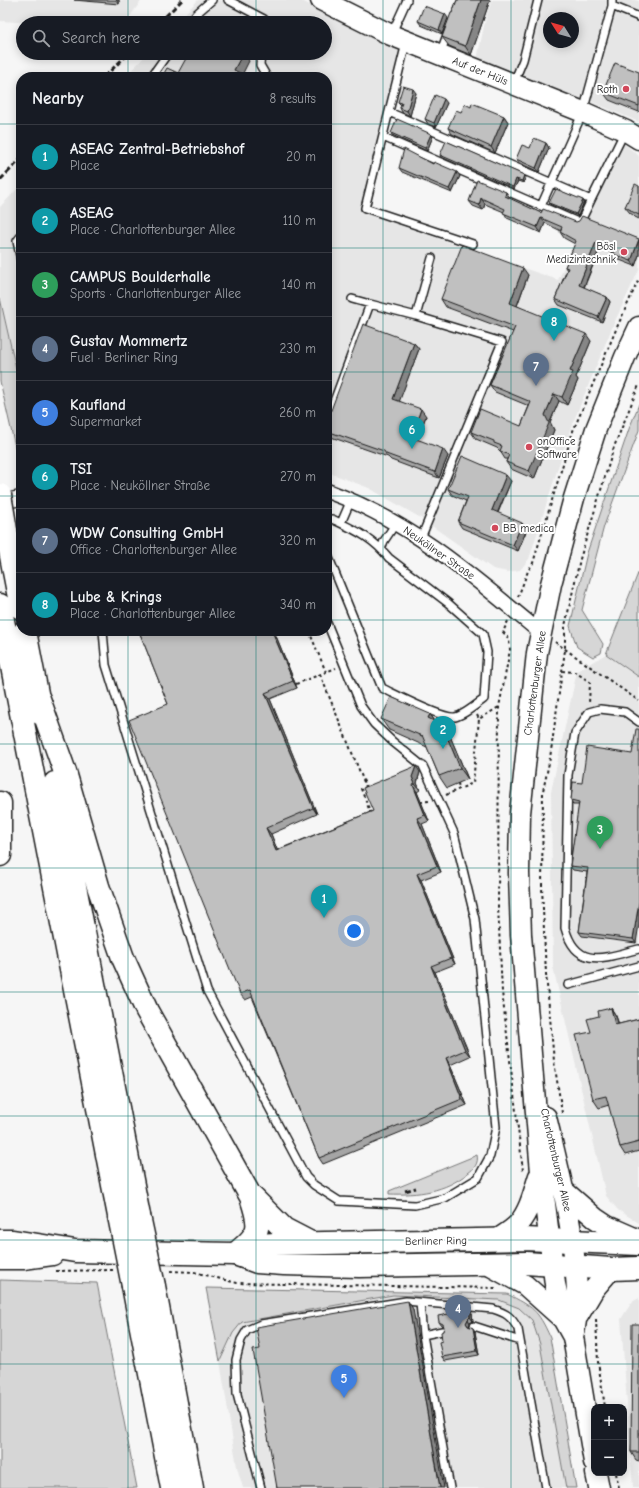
<!DOCTYPE html>
<meta charset="utf-8">
<style>
:root{--surface:#171b24;--page:#242831;--text:#f1f3f6;--muted:#9ea1a6;--line:#363941;--accent:#d1495b}
body{margin:0;font-family:"Comic Neue",sans-serif;background:var(--page);color:var(--text)}
.controls{position:absolute;right:12px;bottom:12px;display:grid;overflow:hidden;border-radius:8px;box-shadow:0 2px 10px #0003}
.controls button{width:36px;height:36px;display:grid;place-items:center;padding:0;border:0;border-bottom:1px solid var(--line);background:var(--surface);color:var(--text);font:20px sans-serif}
.compass{position:absolute;left:543px;top:12px;width:36px;height:36px;border-radius:50%;background:var(--surface);box-shadow:0 2px 10px #0003;rotate:307deg}
.you{position:absolute;left:354px;top:931px;width:14px;height:14px;margin:-10px;border:3px solid #fff;border-radius:50%;background:#1a73e8;box-shadow:0 0 0 6px #1a73e833}
.badge{display:grid;place-items:center;width:26px;height:26px;border-radius:50%;background:var(--accent);color:#fff;font-size:13px;font-weight:700}
.pin{position:absolute;translate:-50% -33px;filter:drop-shadow(0 1px 2px #0008)}
.pin::after{content:'';position:absolute;top:21px;width:14px;height:12px;background:inherit;clip-path:polygon(0 0,100% 0,50% 100%)}
.list{margin:0;padding:0;list-style:none}
h2{display:flex;justify-content:space-between;align-items:center;height:52px;margin:0;padding:0 16px;font-size:17px}
h2 small{font-size:13px;font-weight:400;color:var(--muted)}
.list li{display:grid;grid-template-columns:26px 1fr auto;gap:12px;align-items:center;box-sizing:border-box;height:64px;padding:0 16px;border-top:1px solid var(--line)}
.list b{display:block;font-size:15px;white-space:nowrap}
.list p{margin:0;font-size:13px;white-space:nowrap;color:var(--muted)}
.list em{font-size:13px;font-style:normal;color:var(--muted)}
.icon{flex:none;width:22px;height:22px;fill:none;stroke:currentColor;stroke-width:2;stroke-linecap:round;stroke-linejoin:round}
.map{position:relative;flex:none;width:639px;height:1488px;overflow:hidden}
.search{position:absolute;background:var(--surface);box-shadow:0 2px 10px #0003;left:16px;top:16px;width:316px;height:44px;display:flex;align-items:center;gap:10px;box-sizing:border-box;padding:0 14px;border-radius:22px;color:var(--muted);font-size:15px}
.panel{position:absolute;background:var(--surface);box-shadow:0 2px 10px #0003;left:16px;top:72px;width:316px;height:564px;border-radius:16px}
.map>svg:first-child{display:block}
.built{fill:#e6e6e6;fill-rule:evenodd}
.green{fill:#d6d6d6;stroke:#797979}
.lines{fill:none;stroke-linecap:round;stroke-linejoin:round}
.lane-casing{stroke:#1c1c1c;stroke-width:10}
.street-casing{stroke:#1c1c1c;stroke-width:17}
.secondary-casing{stroke:#1c1c1c;stroke-width:23}
.primary-casing{stroke:#1c1c1c;stroke-width:25}
.highway-casing{stroke:#1c1c1c;stroke-width:25}
.path{stroke:#1c1c1c;stroke-width:2;stroke-dasharray:3 3;stroke-linecap:butt}
.lane{stroke:#fff;stroke-width:7}
.street{stroke:#fff;stroke-width:14}
.secondary{stroke:#fff;stroke-width:20}
.primary{stroke:#fff;stroke-width:22}
.highway{stroke:#fff;stroke-width:22}
.rail{stroke:#1c1c1c;stroke-width:3;stroke-dasharray:6 3;stroke-linecap:butt}
.highway-bridge-casing{stroke:#1c1c1c;stroke-width:25;stroke-linecap:butt}
.highway-bridge{stroke:#fff;stroke-width:22}
.wall{fill:#a5a5a5;stroke:#1c1c1c}
.shaded-wall{fill:#868686;stroke:#1c1c1c}
.building{fill:#c0c0c0;stroke:#1c1c1c}
.grid{fill:none;stroke:#0f766e;stroke-width:1;stroke-opacity:0.55}
.poi-dot{fill:#d1495b;stroke:#fff;stroke-width:1.5}
.labels{text-anchor:middle;dominant-baseline:central;stroke-width:4;stroke-linejoin:round;paint-order:stroke}
.street-label{font-size:11px;fill:#1c1c1c;stroke:#fff}
.poi-label{font-size:11px;fill:#1c1c1c;stroke:#fff;text-anchor:end}
</style>
<div class="map">
<svg width="639" height="1488" viewBox="0 0 639 1488">
<rect width="100%" height="100%" fill="#f6f6f6"/>
<filter id="ink" filterUnits="userSpaceOnUse"><feTurbulence type="fractalNoise" baseFrequency=".025" numOctaves="2"/><feDisplacementMap in="SourceGraphic" scale="8" xChannelSelector="R" yChannelSelector="G"/><feConvolveMatrix kernelMatrix="1 2 1 2 8 2 1 2 1" color-interpolation-filters="sRGB"/></filter>
<g filter="url(#ink)">
<path class="built" d="M0,0h142l-17,23h-90l-35,-2z
M198,0h102l100,50 -40,161 198,69 65,-137 16,13v114l-25,53 -44,107 -41,129 -9,11 -12,2 -15,-3 -74,-52 -50,-29 -42,-16v-395h-202l23,-24h177v-30h-149z
M492,0h143l4,1v121l-40,-17 -122,-46 9,-42zM549,18h24v24h-24z
M21,185v206l-21,-93v-91z
M606,654l33,23v546l-21,-13 -12,-14 -53,-229 -2,-175 26,-121z
M393,1295l106,5 20,8 13,12 8,24 26,144h-323l-6,-21 -17,-106 13,-28 9,-11z
M639,1298v190h-6l-12,-169 11,-17z"/>
<path class="green" d="M0,298l21,93v82l-21,-92z
M639,404v26l-35,96 -22,84 21,34 -2,9 -8,4 -16,-10 -7,-21 17,-73 42,-124z
M639,571v106l-33,-23z
M477,1155c2,8 -3,14 -9,18 -23,19 -50,22 -79,21v-3z
M0,1280l97,3 40,205h-137z
M206,1288l301,6c26,13 31,16 43,43l26,151h-10l-26,-144 -8,-24 -13,-12 -20,-8 -106,-5 -151,27 -9,11 -13,28z"/>
<g class="lines">
<g class="lane-casing">
<path id="lane" d="M228,0l36,19v4
M612,6l27,11
M189,23l7,-9 16,-14
M391,35l16,-35
M406,43l-41,165 108,36
M261,53l-1,12 7,12
M440,54l8,-22
M151,77l17,-24
M514,82l9,-22 15,-60
M389,112l202,88 34,-69
M383,137l197,86 11,-23
M541,206l42,-94 29,-106v-6
M21,236l-4,5 4,20
M352,299l18,5
M416,316l16,-58
M327,420l43,-116 46,12 86,26 -81,196
M327,520l5,-1c23,11 40,18 57,39l59,45 35,31 4,18 -3,47c-7,5 -21,17 -29,18 -13,2 -60,-23 -73,-29l-55,-135
M341,523l10,-23
M381,549l3,-8 12,-18
M327,623l34,83 13,18 19,18 26,21
M103,631l3,34 101,326 99,186 8,8 25,16 76,4 30,-7 33,-20 12,-22 6,-29 -21,-208 -21,-86 -31,-67
M639,722l-14,-10 -25,-3 -11,3 -14,21 -7,42 -3,153c12,43 41,29 74,21
M568,985l71,-19
M420,1303l3,32 27,153
M474,1326l46,15
M423,1335l19,-4
M261,1488l-24,-94 -1,-34 5,-20 6,-10 14,-6 145,-23 87,8c13,4 18,7 25,20l28,159"/>
</g>
<g class="street-casing">
<path id="street" d="M327,491c82,29 148,87 214,142
M0,502l21,-4"/>
</g>
<g class="secondary-casing">
<path id="secondary" d="M321,0l70,35 192,77 43,19 13,8
M546,1117c11,46 23,91 28,138 3,30 6,52 -1,82
M564,1191l31,27 12,8 32,14
M496,1240c8,-5 17,-10 23,-17 11,-13 15,-32 20,-47
M487,1264l38,21 38,34
M578,1316l16,-27 17,-20
M594,1462l-21,-125 -10,-18 -8,-35 -14,-112 -20,-237 -2,-62 1,-60 17,-160 14,-69 23,-86 22,-69 29,-72 14,-30
M596,1473l3,15"/>
</g>
<g class="primary-casing">
<path id="primary" d="M0,1241h13l62,10 160,3 22,8 27,2 75,2 167,-3 85,6 28,-1
M235,1254l25,-9 15,-1 249,-5 115,5
M0,1258h23l29,-4"/>
</g>
<g class="highway-casing">
<path id="highway" d="M6,530l15,78
M0,605l119,611
M25,631l16,83
M39,699l26,73 33,114 25,72 24,53 104,186c10,30 11,36 -16,57
M55,783l84,433
M0,803v52
M253,1198l31,31 27,14
M133,1286l39,202
M154,1286l38,202"/>
</g>
<path class="path" d="M518,597l10,-26 5,-8 40,-132 45,-106 21,-46
M508,621l-5,11 6,7 1,11 -11,57 -1,199 4,86 21,179
M309,631l17,41 10,-4
M555,642l84,59
M562,671l13,1 15,10 -1,22
M320,674l46,113
M296,684l30,-12
M477,715l2,4 20,-12
M458,783l1,6
M367,787l-6,2 10,25
M446,795l27,-12 6,-64
M420,802l9,-1
M562,1113l-8,-52 -8,-87 -4,-87 1,-96 7,-33 15,-108v-24l15,-67 34,-112 25,-62
M56,1271l57,-1
M170,1271l24,1 43,11 259,5
M596,1319l2,43 7,45
M616,1473l3,15"/>
<use href="#lane" class="lane"/>
<use href="#street" class="street"/>
<use href="#secondary" class="secondary"/>
<use href="#primary" class="primary"/>
<use href="#highway" class="highway"/>
<path class="rail" d="M159,23l23,-23
M104,77l25,-24
M0,180l21,-21
M405,1191l11,-3"/>
<g class="highway-bridge-casing">
<path id="highway-bridge" d="M0,495l6,35
M119,1216l14,70
M139,1216l15,70"/>
</g>
<use href="#highway-bridge" class="highway-bridge"/>
</g>
<path class="wall" d="M74,0h45v4z
M457,0h33l-19,55 -22,-9 -7,-9z
M448,18l-6,16 -21,-9 -3,-4z
M639,72v40l-30,-12 -6,-8z
M416,93l-6,23 -8,-4 -2,-4 1,-3 -3,-3z
M447,103l-11,24 -8,-3 -3,-5z
M471,107l33,9 4,6 -13,31 -43,-19 -4,-6 13,-16z
M391,133l40,1 2,2 -6,15 -35,-16z
M546,143l3,5 -10,24 -20,-9 -3,-4 14,-11z
M440,155l86,22 -3,6 -5,-2 -4,8 -73,-32z
M433,164l27,12 -8,17 -50,-21 -3,-4z
M639,186v33l-4,-2 -2,-2 -3,-2 -5,-6z
M506,192l4,6v1l31,14 98,26v16l-4,11 -18,-7 -4,-6 -13,-5 -16,40 23,9 3,5 -8,20 -43,-17 -4,-6 12,-29 -2,-3 10,-23 -11,-6 -4,-6 1,-1 -16,-8 -4,10 -34,-15 -3,-6 -19,-8 -2,6 -10,-4 -4,-5z
M584,202l-6,14 -27,-11 -2,-2z
M528,275l-11,31 74,35 -15,36 2,3 -11,25 -8,-4 -9,21 4,8 -20,49 -23,-10 -5,-7 1,-3h-2l-5,-8 -3,-3 -21,-9 -5,-7 50,-6 8,-20 -34,-14 -5,-7 23,-53 -67,-25 -5,-8z
M414,343l5,6 -20,52 27,15 -9,24 31,16 -9,22 -48,-18 -3,-3 -60,-21 -1,-2v-13z
M511,481l-13,32 29,16 -9,22 -56,-23 -4,-6 8,-21 -14,-6 -4,-6z
M139,631h135l23,57 -27,11 47,115 -46,20 6,16 96,-39 47,-39 -3,11 3,7 -3,2 12,29 -7,3 19,48 -20,8 34,84 -20,8 35,84 -20,9 17,40 -144,59 -4,-6 -67,-161 -7,3 -5,-6 -72,-290z
M430,714l5,7 15,15 18,43 -21,9 -8,-12 -12,-29 -38,-17 -8,-11z
M573,782l63,161 -54,-7 -3,-4 8,-60 -14,-2 -3,-4 9,-61h-6l-2,-5z
M611,1008l5,8 3,8 20,-5v132l-14,4 -5,-8 -11,-42 -10,3 -6,-9 6,-83z
M469,1310l3,4 1,7 -3,2 -1,3 4,2 2,4 4,23 -34,6 -3,-4 1,-26 1,-4 -2,-1 -3,-4z
M639,1324v137l-3,-1 -5,-8z"/>
<path class="shaded-wall" d="M116,0h3v4z
M481,0h9l-19,55 -6,-9z
M445,14l3,4 -6,16 -3,-4z
M243,53l6,8 -8,16 -7,-7z
M413,89l3,4 -6,23 -3,-5z
M444,99l3,4 -11,24 -2,-4z
M504,116l4,6 -13,31 -4,-6z
M431,134l2,2 -6,15 -2,-3z
M546,143l3,5 -10,24 -3,-4z
M457,172l3,4 -8,17 -3,-4z
M524,175l2,2 -3,6 -1,-2z
M516,179l2,2 -4,8 -1,-2z
M506,192l4,6 -2,4 -3,-6z
M481,198l4,6 -2,6 -4,-5z
M583,200l1,2 -6,14 -2,-2z
M541,218l4,5 -4,10 -4,-6z
M639,240v15l-4,11 -4,-5z
M596,242l4,6 -18,43 -3,-6z
M523,268l5,7 -13,36 -5,-8z
M607,297l3,5 -8,20 -4,-5z
M586,334l5,7 -15,36 2,3 -11,25 -5,-8 8,-26z
M414,343l5,6 -21,56 -5,-6z
M554,394l5,7 -9,21 4,8 -20,49 -5,-8 16,-56z
M421,409l5,7 -11,28 -4,-7z
M443,449l5,7 -9,22 -4,-6z
M506,475l5,6 -15,35 -4,-6z
M522,523l5,6 -9,22 -5,-6z
M272,631h2l23,57 -4,-7z
M265,693l5,6 47,115 -4,-6z
M430,714l8,12 -10,-8z
M442,725l8,11 18,43 -8,-11z
M416,766l4,6 -3,11 3,7 -5,-6 -3,-7z
M413,785l4,7 12,29 -4,-6z
M417,818l5,6 19,48 -4,-6z
M266,828l5,6 9,23 -4,-6z
M417,874l4,6 34,84 -4,-6z
M639,902v22l-3,19 -3,-4z
M431,966l4,6 35,84 -5,-6z
M611,1008l5,8 5,17 -6,-8z
M446,1058l4,7 17,40 -5,-6z
M408,1301l5,8 31,179h-4z
M469,1310l3,4 1,7 -3,-4z
M468,1319l2,4 -1,4 2,3 -5,-7z
M473,1328l2,4 4,23 -2,-4z"/>
<path class="building" d="M457,0h24l-16,46 -23,-9 9,-24h1z
M424,6l21,8 -6,16 -21,-9z
M189,53h54l-9,17 10,5 -1,2h-81l5,-9 11,5z
M615,63l24,9v34l-36,-14z
M403,86l10,3 -6,22 -7,-3 2,-5 -4,-1z
M435,95l9,4 -10,24 -9,-4z
M472,103l32,13 -13,31 -43,-19 8,-18 5,2 4,-8 6,3z
M397,119l34,15 -6,14 -34,-15z
M534,138l12,5 -10,25 -20,-9 6,-14 8,3z
M446,141l78,34 -2,6 -6,-2 -3,8 -73,-32z
M404,149l29,15 1,-2 23,10 -8,17 -50,-21z
M477,180l29,12 -1,4 36,17 2,-4 33,13 3,-1 3,-5 57,23 -8,22 -18,-7 2,-4 -19,-8 -17,43 28,12 -9,20 -43,-18 13,-31 -3,-1 11,-26 -16,-9 2,-5 -21,-9 -4,9 -34,-14 2,-4 -24,-11 -2,7 -10,-4z
M635,184l4,2v29l-8,-4v-1l-6,-3z
M556,189l27,11 -7,14 -27,-11z
M462,245l61,23 -13,35 76,31 -16,37 3,1 -11,25 -8,-3 -9,21 4,8 -20,48 -23,-9 3,-7 -9,-4 2,-5 -8,-3v-2l-23,-9 9,-23 41,17 10,-24 -41,-17 25,-58 -74,-28z
M363,324l51,19 -21,56 28,10 -10,28 32,12 -8,23 -49,-18 -2,-3 -57,-20v-10z
M462,456l44,19 -14,35 30,13 -9,22 -55,-23 10,-25 -20,-8z
M139,631h133l21,50 -28,12 48,115 -47,20 10,23 97,-40 -10,-23 53,-22 -4,11 3,7 -2,1 12,30 -8,3 20,48 -20,8 34,84 -20,8 34,84 -19,8 16,41 -143,59 -69,-168 -10,4 -111,-274 39,-16z
M391,697l39,17 -2,4 14,7 18,43 -21,8 -17,-41v1l-41,-17z
M636,729h3v173l-6,37 -54,-7 9,-64 -18,-2 9,-64 -8,-2 2,-18 9,1 5,-36 45,7z
M611,1008l4,17 24,-6v123l-19,5 -14,-51 -13,3 -17,-64 15,-3 -4,-13 12,-3 -1,-5z
M408,1301l32,187h-163l-24,-138 7,-1 -4,-22z
M469,1310l1,7 -2,2 -2,4 2,3 5,2 4,23 -35,6 -3,-15 3,-1 -1,-9 2,-1 1,-4 -1,-3 -4,-2 -1,-6z
M632,1324h7v128h-8z"/>
</g>
<path class="grid" d="M128,0v23M256,0v23M383,0v1488M511,0v1488M128,53v24M256,53v24M0,124h21M327,124h312M0,248h21M327,248h312M0,372h21M327,372h312M0,496h21M327,496h312M0,620h21M327,620h312M128,631v857M256,631v857M0,744h639M0,868h639M0,992h639M0,1116h639M0,1240h639M0,1364h639"/>
<g class="poi-dot">
<circle cx="626" cy="89" r="4"/>
<circle cx="624" cy="252" r="4"/>
<circle cx="529" cy="447" r="4"/>
<circle cx="495" cy="528" r="4"/>
</g>
<g class="labels">
<g class="street-label">
<text transform="translate(480 71) rotate(22)">Auf der Hüls</text>
<text transform="translate(439 553) rotate(35)">Neuköllner Straße</text>
<text transform="translate(535 683) rotate(-82)">Charlottenburger Allee</text>
<text transform="translate(556 1160) rotate(77)">Charlottenburger Allee</text>
<text transform="translate(436 1241) rotate(-1)">Berliner Ring</text>
</g>
<g class="poi-label">
<text x="618" y="89">Roth</text>
<text x="616" y="246">Bösl<tspan x="616" dy="13">Medizintechnik</tspan></text>
<text x="537" y="441" text-anchor="start">onOffice<tspan x="537" dy="13">Software</tspan></text>
<text x="503" y="528" text-anchor="start">BB medica</text>
</g>
</g>
</svg>
<div class="controls">
<button>+</button>
<button>−</button>
</div>
<svg class="compass" viewBox="-18 -18 36 36"><path d="M0-13l5 13h-10z" fill="#e53935"/><path d="M0 13l5-13h-10z" fill="#9ea1a6"/></svg>
<div class="you"></div>
<div class="pin badge" style="left:324px;top:918px;background:#0f9aa8">1</div>
<div class="pin badge" style="left:443px;top:749px;background:#0f9aa8">2</div>
<div class="pin badge" style="left:600px;top:849px;background:#2e9e5b">3</div>
<div class="pin badge" style="left:458px;top:1328px;background:#5c6f8a">4</div>
<div class="pin badge" style="left:344px;top:1398px;background:#3f7fe0">5</div>
<div class="pin badge" style="left:412px;top:449px;background:#0f9aa8">6</div>
<div class="pin badge" style="left:536px;top:386px;background:#5c6f8a">7</div>
<div class="pin badge" style="left:554px;top:341px;background:#0f9aa8">8</div>
<div class="search"><svg class="icon" aria-label="search" viewBox="0 0 24 24"><circle cx="10" cy="10" r="6"/><path d="M15 15l6 6"/></svg>Search here</div>
<section class="panel">
<h2>Nearby<small>8 results</small></h2>
<ul class="list">
<li><span class="badge" style="background:#0f9aa8">1</span><div><b>ASEAG Zentral-Betriebshof</b><p>Place</p></div><em>20 m</em></li>
<li><span class="badge" style="background:#0f9aa8">2</span><div><b>ASEAG</b><p>Place · Charlottenburger Allee</p></div><em>110 m</em></li>
<li><span class="badge" style="background:#2e9e5b">3</span><div><b>CAMPUS Boulderhalle</b><p>Sports · Charlottenburger Allee</p></div><em>140 m</em></li>
<li><span class="badge" style="background:#5c6f8a">4</span><div><b>Gustav Mommertz</b><p>Fuel · Berliner Ring</p></div><em>230 m</em></li>
<li><span class="badge" style="background:#3f7fe0">5</span><div><b>Kaufland</b><p>Supermarket</p></div><em>260 m</em></li>
<li><span class="badge" style="background:#0f9aa8">6</span><div><b>TSI</b><p>Place · Neuköllner Straße</p></div><em>270 m</em></li>
<li><span class="badge" style="background:#5c6f8a">7</span><div><b>WDW Consulting GmbH</b><p>Office · Charlottenburger Allee</p></div><em>320 m</em></li>
<li><span class="badge" style="background:#0f9aa8">8</span><div><b>Lube &amp; Krings</b><p>Place · Charlottenburger Allee</p></div><em>340 m</em></li>
</ul>
</section>
</div>
